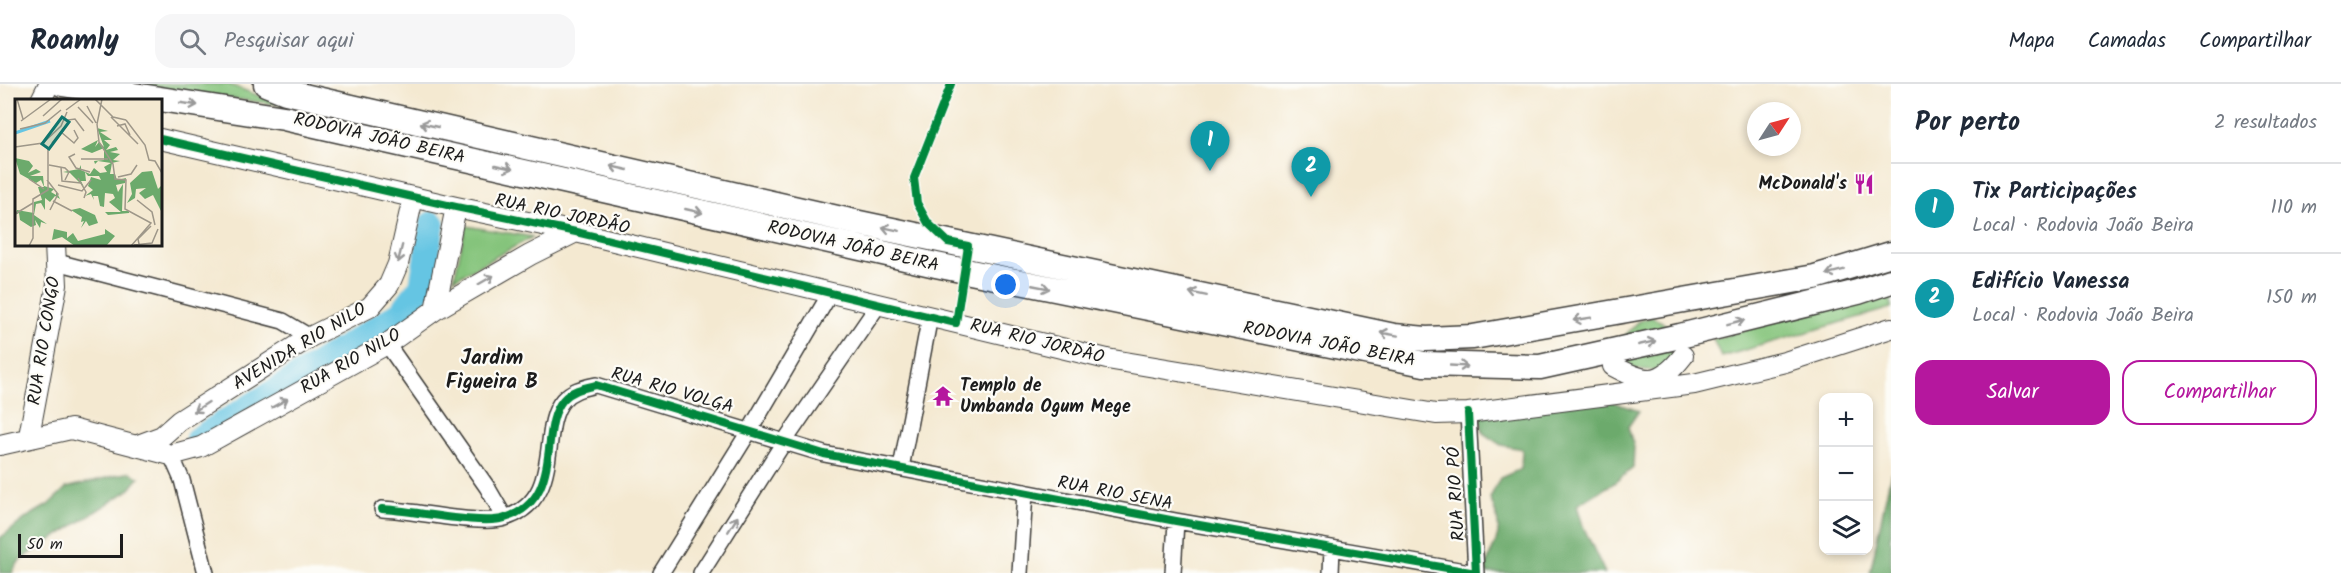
<!DOCTYPE html>
<html lang="pt">
<meta charset="utf-8">
<style>
:root{--surface:#fff;--page:#f6f6f7;--text:#1f2937;--muted:#747a83;--line:#e0e1e3;--accent:#b5179e}
body{margin:0;font-family:Kalam,sans-serif;background:var(--page);color:var(--text)}
.controls{position:absolute;right:18px;bottom:18px;display:grid;overflow:hidden;border-radius:12px;box-shadow:0 3px 9px #0003}
.controls button{width:54px;height:54px;display:grid;place-items:center;padding:0;border:0;border-bottom:2px solid var(--line);background:var(--surface);color:var(--text);font:30px sans-serif}
.compass{position:absolute;left:1747px;top:18px;width:54px;height:54px;border-radius:50%;background:var(--surface);box-shadow:0 3px 9px #0003;rotate:54deg}
.scale{position:absolute;left:18px;bottom:15px;width:105px;box-sizing:border-box;padding-left:6px;border:3px solid #1c1c1c;border-top:0;font-size:16px;line-height:21px;white-space:nowrap;color:#1c1c1c;-webkit-text-stroke:4px #fdfcf7;paint-order:stroke}
.you{position:absolute;left:1006px;top:201px;width:21px;height:21px;margin:-15px;border:4px solid #fff;border-radius:50%;background:#1a73e8;box-shadow:0 0 0 9px #1a73e833}
.badge{display:grid;place-items:center;width:39px;height:39px;border-radius:50%;background:var(--accent);color:#fff;font-size:20px;font-weight:700}
.pin{position:absolute;translate:-50% -50px;filter:drop-shadow(0 2px 3px #0008)}
.pin::after{content:'';position:absolute;top:32px;width:21px;height:18px;background:inherit;clip-path:polygon(0 0,100% 0,50% 100%)}
.list{margin:0;padding:0;list-style:none}
h2{display:flex;justify-content:space-between;align-items:center;height:78px;margin:0;padding:0 24px;font-size:26px}
h2 small{font-size:20px;font-weight:400;color:var(--muted)}
.list li{display:grid;grid-template-columns:39px 1fr auto;gap:18px;align-items:center;box-sizing:border-box;height:90px;padding:0 24px;border-top:2px solid var(--line)}
.list b{display:block;font-size:22px;white-space:nowrap}
.list p{margin:0;font-size:20px;white-space:nowrap;color:var(--muted)}
.list em{font-size:20px;font-style:normal;color:var(--muted)}
.actions{display:flex;gap:12px;padding:18px 24px}
.actions a{flex:1;padding:14px 0;border:2px solid var(--accent);border-radius:18px;text-align:center;font-size:21px;color:var(--accent)}
.actions .main{background:var(--accent);color:#fff}
.icon{flex:none;width:33px;height:33px;fill:none;stroke:currentColor;stroke-width:2;stroke-linecap:round;stroke-linejoin:round}
.map{position:relative;flex:none;width:1891px;height:489px;overflow:hidden}
header{display:flex;align-items:center;gap:36px;box-sizing:border-box;height:84px;padding:0 30px;background:var(--surface);border-bottom:2px solid var(--line)}
header strong{font-size:28px}
nav{display:flex;gap:33px;margin-inline-start:auto;font-size:21px}
.search{width:420px;height:54px;background:var(--page);display:flex;align-items:center;gap:15px;box-sizing:border-box;padding:0 21px;border-radius:18px;color:var(--muted);font-size:22px}
main{display:flex}
aside{flex:1;background:var(--surface)}
.map>svg:first-child{display:block}
.green{fill:#85c47c;stroke:#50704c;stroke-width:1.5}
.forest{fill:#6caa6c;stroke:#446344;stroke-width:1.5}
.lines{fill:none;stroke-linecap:round;stroke-linejoin:round}
.river{stroke:#65c5e3;stroke-width:26}
.minor-casing{stroke:#3c3b37;stroke-width:18}
.tertiary-casing{stroke:#3c3b37;stroke-width:22}
.primary-casing{stroke:#3c3b37;stroke-width:27}
.minor{stroke:#fff;stroke-width:15}
.tertiary{stroke:#fff;stroke-width:20}
.primary{stroke:#fff;stroke-width:24}
.cycleway-casing{stroke:#fdfcf7;stroke-width:11}
.cycleway{stroke:#00873e;stroke-width:8}
.oneway{stroke:#999}
.labels{text-anchor:middle;dominant-baseline:central;stroke-width:4.5;stroke-linejoin:round;paint-order:stroke}
.street-label{font-size:18px;fill:#1c1c1c;stroke:#fdfcf7}
.poi-label{font-size:18px;font-weight:bold;fill:#1c1c1c;stroke:#fdfcf7;text-anchor:end}
.quarter-label{font-size:21px;font-weight:bold;fill:#1c1c1c;stroke:#fdfcf7}
.inset-river{fill:none;stroke:#65c5e3;stroke-width:3}
.inset-road{fill:none;stroke:#9e9789;stroke-width:1.5}
.view{fill:#0f766e;fill-opacity:0.15;stroke:#0f766e;stroke-width:3}
.inset-edge{fill:none;stroke:#1c1c1c;stroke-width:3}
</style>
<header>
<strong>Roamly</strong>
<div class="search"><svg class="icon" aria-label="search" viewBox="0 0 24 24"><circle cx="10" cy="10" r="6"/><path d="M15 15l6 6"/></svg>Pesquisar aqui</div>
<nav><a>Mapa</a><a>Camadas</a><a>Compartilhar</a></nav>
</header>
<main>
<div class="map">
<svg width="1891" height="489" viewBox="0 0 1891 489">
<rect width="100%" height="100%" fill="#fdfcf7"/>
<filter id="ink" filterUnits="userSpaceOnUse"><feTurbulence type="fractalNoise" baseFrequency=".0167" numOctaves="2"/><feDisplacementMap in="SourceGraphic" scale="12" xChannelSelector="R" yChannelSelector="G"/><feConvolveMatrix kernelMatrix="1 2 1 2 8 2 1 2 1" color-interpolation-filters="sRGB"/></filter>
<filter id="wash" filterUnits="userSpaceOnUse"><feTurbulence type="fractalNoise" baseFrequency=".008" numOctaves="4" result="noise"/><feDisplacementMap in="SourceGraphic" scale="24" xChannelSelector="R" yChannelSelector="G"/><feGaussianBlur stdDeviation="1.35" result="paint"/><feColorMatrix in="noise" values="0 0 0 0 0 0 0 0 0 0 0 0 0 0 0 0 0 1.4 0 .05"/><feComposite in="paint" operator="in"/></filter>
<g filter="url(#wash)">
<rect width="100%" height="100%" fill="#f4e9d1"/>
<path class="green" d="M113,0h115l55,21z
M466,142l67,11 -79,42z
M1891,204v20l-170,49 -8,-18z
M1651,233l11,5 9,8 -50,10 18,-19z
M1678,262l-10,25 -35,-2 -7,-10z"/>
<path class="forest" d="M1604,315l35,12 -11,16 6,20 -1,21 -19,15 -37,22 6,21 22,47h-119c0,-14 6,-20 10,-32 6,-15 -1,-30 -6,-43l10,-20 21,-9 1,-20 -21,-4 -18,-12 -5,-21z
M130,388l9,6 -10,12 -109,70 -8,13h-12v-35l29,-22 19,-11 18,-17z
M1891,388v101h-21z"/>
<g class="lines">
<path class="river" d="M198,355l204,-127 20,-26 10,-62"/>
</g>
</g>
<g filter="url(#ink)">
<g class="lines">
<g class="minor-casing">
<path id="minor" d="M57,178l226,59 27,16
M387,260l100,143 18,31
M171,371l11,25 24,93
M901,384l29,-152
M382,425c30,1 99,17 123,9 60,-19 33,-89 58,-118 9,-10 20,-12 33,-15l228,69 352,67 300,52 -8,-160
M661,489l89,-143 81,-138
M701,489l83,-131 95,-138
M1020,489l5,-81
M1173,489l3,-52
M1331,489l1,-25"/>
</g>
<g class="tertiary-casing">
<path id="tertiary" d="M41,16l8,-16
M160,55l296,68 120,25 531,127 329,55 32,-1 226,-29 91,-22 106,-34
M435,226l21,-103
M1613,282c32,17 46,21 70,-10
M29,352l28,-151 -2,-41
M0,361l71,-16 100,26 30,-8 186,-103 48,-34 95,-55 46,-23
M138,361l24,-9 17,-15 131,-84 60,-30 19,-22 9,-21 15,-66"/>
</g>
<g class="primary-casing">
<path id="primary" d="M62,0l222,34 652,147 488,99 116,3 140,-31 178,-44 33,-11
M266,0l20,8 573,131 535,113 32,3 47,-2 342,-60 76,-23"/>
</g>
<use href="#minor" class="minor"/>
<use href="#tertiary" class="tertiary"/>
<use href="#primary" class="primary"/>
<g class="cycleway-casing">
<path id="cycleway" d="M160,55l296,68 120,25 380,91 12,-77 -20,-4 -20,-19 -11,-20 -3,-25 37,-94
M382,425c30,1 99,17 123,9 60,-19 33,-89 58,-118 9,-10 20,-12 33,-15l228,69 352,67 300,52 -8,-160"/>
</g>
<use href="#cycleway" class="cycleway"/>
</g>
<defs><path id="oneway-shaft" d="M-6 0H5M1.5-3L5.5 0L1.5 3" fill="none" stroke-width="1.6" stroke-linecap="round" stroke-linejoin="round" transform="scale(1.5)"/></defs>
<g class="oneway">
<use href="#oneway-shaft" transform="translate(189 20) rotate(8)"/>
<use href="#oneway-shaft" transform="translate(429 41) rotate(-167)"/>
<use href="#oneway-shaft" transform="translate(504 83) rotate(13)"/>
<use href="#oneway-shaft" transform="translate(619 84) rotate(-167)"/>
<use href="#oneway-shaft" transform="translate(694 127) rotate(13)"/>
<use href="#oneway-shaft" transform="translate(891 145) rotate(-168)"/>
<use href="#oneway-shaft" transform="translate(400 170) rotate(104)"/>
<use href="#oneway-shaft" transform="translate(1835 188) rotate(166)"/>
<use href="#oneway-shaft" transform="translate(486 196) rotate(-30)"/>
<use href="#oneway-shaft" transform="translate(1041 203) rotate(11)"/>
<use href="#oneway-shaft" transform="translate(1198 210) rotate(-168)"/>
<use href="#oneway-shaft" transform="translate(1582 235) rotate(171)"/>
<use href="#oneway-shaft" transform="translate(1736 238) rotate(-14)"/>
<use href="#oneway-shaft" transform="translate(1389 250) rotate(-170)"/>
<use href="#oneway-shaft" transform="translate(1647 259) rotate(-13)"/>
<use href="#oneway-shaft" transform="translate(1459 282) rotate(3)"/>
<use href="#oneway-shaft" transform="translate(280 319) rotate(-29)"/>
<use href="#oneway-shaft" transform="translate(201 323) rotate(147)"/>
<use href="#oneway-shaft" transform="translate(733 440) rotate(-58)"/>
</g>
</g>
<defs>
<g id="restaurant-bare" transform="scale(1.62)"><path d="M-5-6h1v4h1v-4h1v4h1v-4h1v5L-1.5 .5V6h-2V.5L-5-1ZM5-6V6H3V1.5H1.5Q1.5-4 5-6Z" fill="#b5179e" stroke="#fdfcf7" stroke-width="2.5" paint-order="stroke"/></g>
<g id="temple-bare" transform="scale(1.62)"><path d="M0-6L5-2H3V0L6.5 2.5H4V6H1.5V3h-3V6H-4V2.5H-6.5L-3 0V-2H-5Z" fill="#b5179e" stroke="#fdfcf7" stroke-width="2.5" paint-order="stroke"/></g>
</defs>
<g fill-rule="evenodd">
<use href="#restaurant-bare" x="1864" y="100"/>
<use href="#temple-bare" x="943" y="312"/>
</g>
<g class="labels">
<g class="street-label">
<text transform="translate(379 55) rotate(13)">RODOVIA JOÃO BEIRA</text>
<text transform="translate(562 131) rotate(12)">RUA RIO JORDÃO</text>
<text transform="translate(853 163) rotate(13)">RODOVIA JOÃO BEIRA</text>
<text transform="translate(45 257) rotate(-81)">RUA RIO CONGO</text>
<text transform="translate(1037 258) rotate(14)">RUA RIO JORDÃO</text>
<text transform="translate(1329 261) rotate(11)">RODOVIA JOÃO BEIRA</text>
<text transform="translate(300 263) rotate(-31)">AVENIDA RIO NILO</text>
<text transform="translate(351 278) rotate(-30)">RUA RIO NILO</text>
<text transform="translate(672 307) rotate(16)">RUA RIO VOLGA</text>
<text transform="translate(1115 410) rotate(11)">RUA RIO SENA</text>
<text transform="translate(1457 410) rotate(-93)">RUA RIO PÓ</text>
</g>
<g class="poi-label">
<text x="1847" y="100">McDonald's</text>
<text x="960" y="302" text-anchor="start">Templo de<tspan x="960" dy="21">Umbanda Ogum Mege</tspan></text>
</g>
<g class="quarter-label">
<text x="492" y="274">Jardim<tspan x="492" dy="24">Figueira B</tspan></text>
</g>
</g>
<g transform="translate(15 15)">
<rect width="147" height="147" fill="#f4e9d1"/>
<path d="M82,29l11,3 -8,1 12,8h-8l6,5 -4,5 10,-3 2,3 -8,2 10,2 -7,6 7,1 -8,2 -2,11h5l2,6 9,-2 -1,5 -9,2 2,7 5,-8 -1,27h7v2l-21,2 -3,-3h16l-12,-10 6,-4 -2,-4 -8,-1 -1,14 -4,-1 -2,-10h-5l1,4 -3,-6 -6,2 8,-6 -5,-4 3,-9 10,3 -2,-4h-11l-3,-4 1,9h-5l3,6 -14,-14 -7,-1 16,-3 2,-4v5l9,4 4,-6 6,5 7,-1 -3,-5 7,-4 -13,-2 -3,3 -1,-3 10,-1v-12l-12,5 -11,-4 17,-9 -3,7 4,-5 5,5zM0,59l14,3 4,5 -5,7 8,-4 5,3 -11,4h13l1,10 10,3 -3,3 5,3v-4l4,8 -5,-3 -5,6 -5,-4v12l-4,-7 -5,1 -2,11 13,9 -6,-2 -1,6 -5,-8 1,5 -5,2 -11,-7 -1,-7 -4,2 2,-5 17,3v-11l8,-2 -4,-13h6l-3,-7 -5,3 -16,-9zM137,72l6,18 4,-4v28l-9,-18 -8,4 -6,-6 7,-5 -10,1 -1,9 -8,5 5,-9 -2,-11 12,-11zM65,109l15,7 3,8 -9,3 -3,-5 -5,7 3,-7 -3,1 1,-5 -11,-7zM39,130l13,3v6l6,-5 5,8 27,-7v-5l10,7 -8,9 -32,1 -13,-9 -10,3z" fill="#6caa6c"/>
<path class="inset-river" d="M0,34l35,-12"/>
<path class="inset-road" d="M2,0l6,20M80,0l18,18 13,3M72,7l9,17M63,8l15,16M51,11l15,-11M28,17l19,-17M96,18l27,27M53,21l7,-1 9,12M111,21l19,25 4,15 6,1 7,12M6,22l30,-22M82,25l5,-25M82,25l2,18 14,22 2,15 11,1 -1,29 26,14 -20,23M102,27l8,-2 5,11M5,30l25,-6 16,-13M46,33l13,11 4,-5 -4,-8M37,44l12,-15M0,48l28,-4 18,-17 6,-14M60,55l-6,3 7,11 14,4M66,60h27M34,66l16,3 4,4 -4,8M46,68l1,14 19,2M103,78l13,-3 6,-9M63,79l8,14 -2,6M14,80l15,10M32,81l11,14 -8,16M43,86l24,6 9,-11M122,101l15,12 3,13M38,102l19,10M0,115l18,-11M124,145l-1,-5 13,-13M119,146l18,-2 6,-14M14,147l4,-8v-39l15,-9v-43"/>
<path class="view" d="M47,18l7,5 -20,27 -7,-5z"/>
<rect width="147" height="147" class="inset-edge"/>
</g>
</svg>
<div class="controls">
<button>+</button>
<button>−</button>
<button><svg class="icon" aria-label="layers" viewBox="0 0 24 24"><path d="M12 4l9 5-9 5-9-5zM3 14l9 5 9-5"/></svg></button>
</div>
<svg class="compass" viewBox="-18 -18 36 36"><path d="M0-13l5 13h-10z" fill="#e53935"/><path d="M0 13l5-13h-10z" fill="#747a83"/></svg>
<div class="scale">50 m</div>
<div class="you"></div>
<div class="pin badge" style="left:1210px;top:87px;background:#0f9aa8">1</div>
<div class="pin badge" style="left:1311px;top:113px;background:#0f9aa8">2</div>
</div>
<aside>
<h2>Por perto<small>2 resultados</small></h2>
<ul class="list">
<li><span class="badge" style="background:#0f9aa8">1</span><div><b>Tix Participações</b><p>Local · Rodovia João Beira</p></div><em>110 m</em></li>
<li><span class="badge" style="background:#0f9aa8">2</span><div><b>Edifício Vanessa</b><p>Local · Rodovia João Beira</p></div><em>150 m</em></li>
</ul>
<div class="actions"><a class="main">Salvar</a><a>Compartilhar</a></div>
</aside>
</main>
